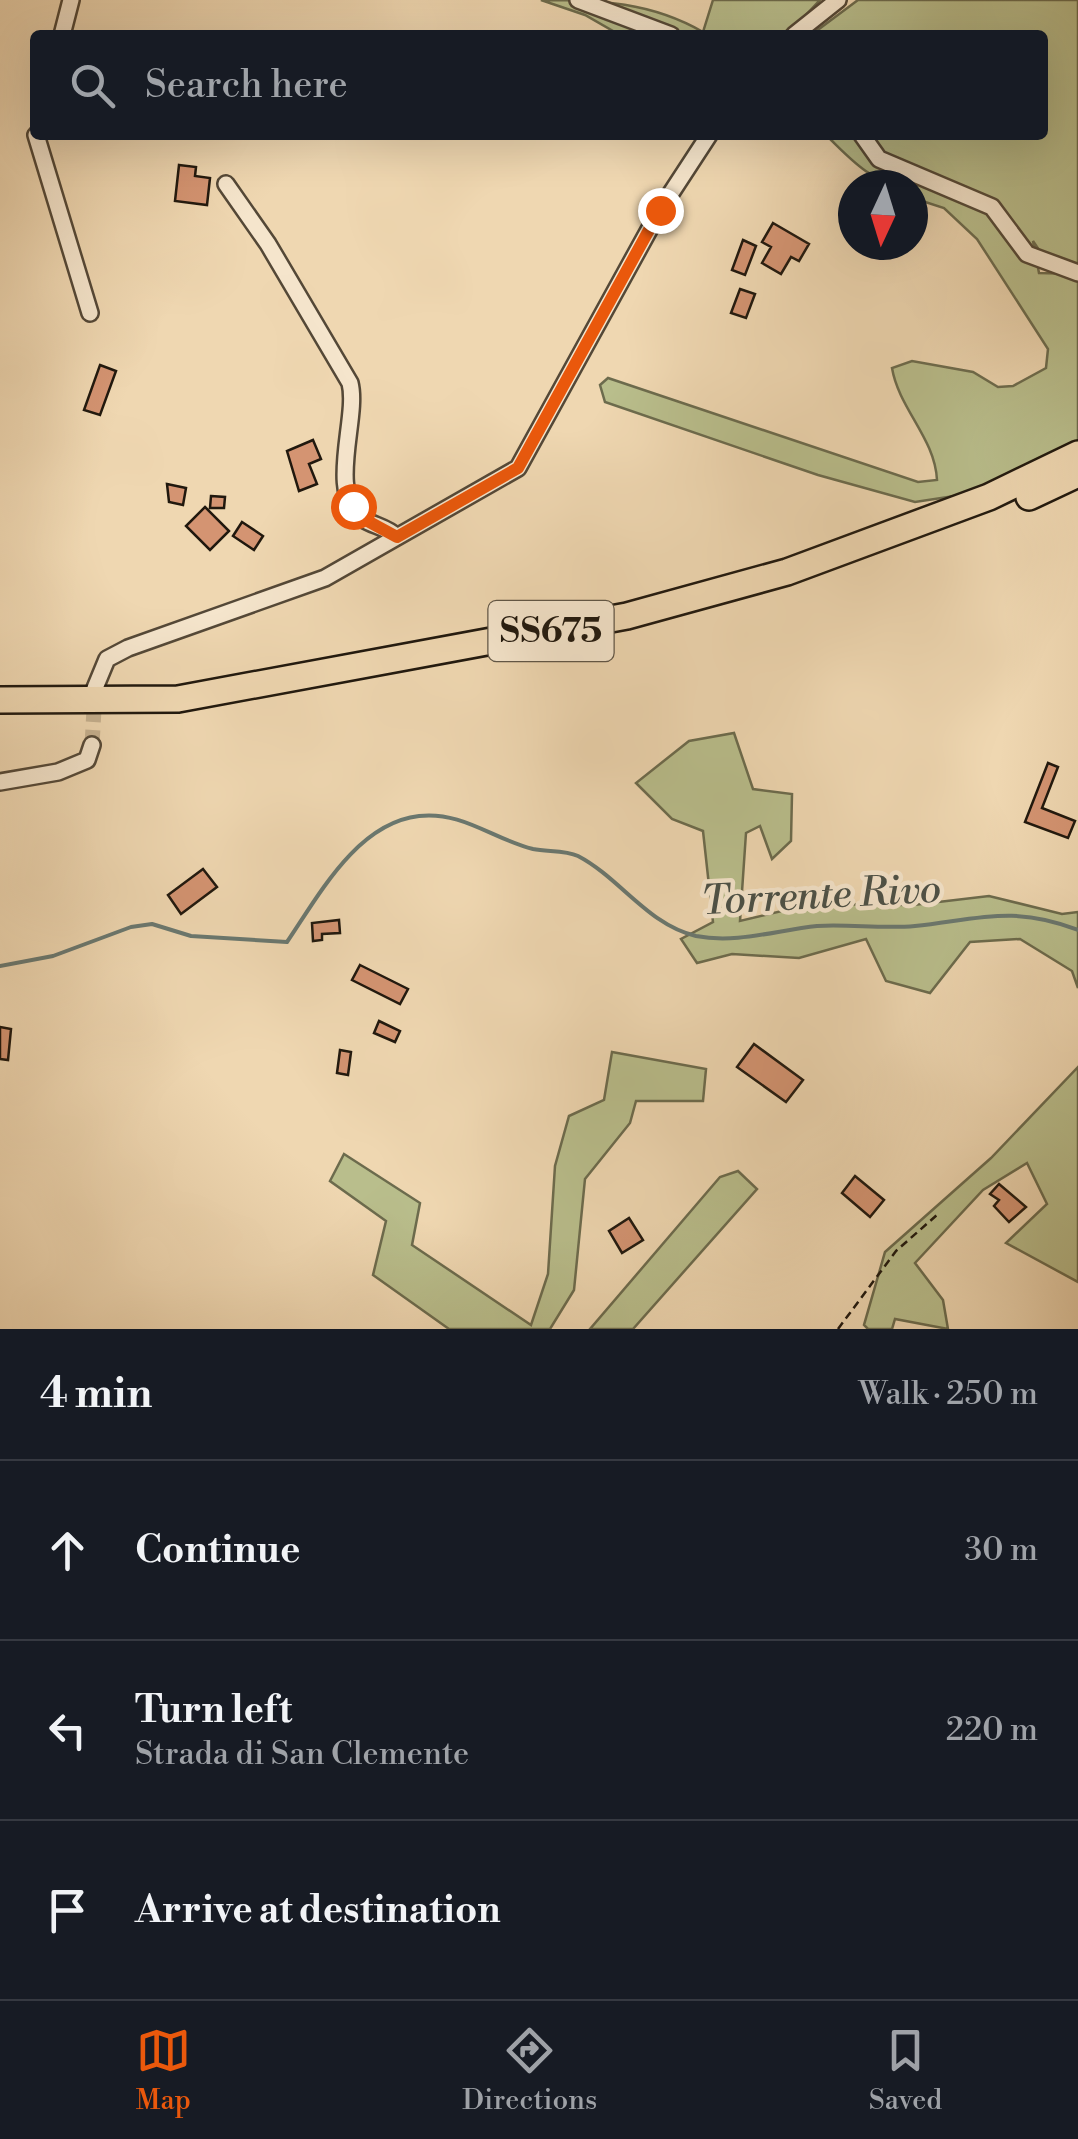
<!DOCTYPE html>
<meta charset="utf-8">
<style>
:root{--surface:#171b24;--page:#242831;--text:#f1f3f6;--muted:#9ea1a6;--line:#363941;--accent:#ea580c}
body{margin:0;font-family:"Libre Bodoni",serif;background:var(--page);color:var(--text)}
.compass{position:absolute;left:838px;top:170px;width:90px;height:90px;border-radius:50%;background:var(--surface);box-shadow:0 10px 40px #0002;rotate:184deg}
.stop{position:absolute;width:30px;height:30px;margin:-22px;border:8px solid #ea580c;border-radius:50%;background:#fff}
.stop.end{background:#ea580c;border-color:#fff;box-shadow:0 2px 10px #0008}
.list{margin:0;padding:0;list-style:none}
h2{display:flex;justify-content:space-between;align-items:center;height:130px;margin:0;padding:0 40px;font-size:42px}
h2 small{font-size:32px;font-weight:400;color:var(--muted)}
.list li{display:grid;grid-template-columns:65px 1fr auto;gap:30px;align-items:center;box-sizing:border-box;height:180px;padding:0 40px;border-top:2px solid var(--line)}
.list b{display:block;font-size:38px;white-space:nowrap}
.list p{margin:0;font-size:32px;white-space:nowrap;color:var(--muted)}
.list em{font-size:32px;font-style:normal;color:var(--muted)}
.icon{flex:none;width:55px;height:55px;fill:none;stroke:currentColor;stroke-width:2;stroke-linecap:round;stroke-linejoin:round}
.map{position:relative;flex:none;width:1078px;height:1329px;overflow:hidden}
.search{position:absolute;background:var(--surface);box-shadow:0 10px 40px #0002;left:30px;right:30px;top:30px;height:110px;display:flex;align-items:center;gap:25px;box-sizing:border-box;padding:0 35px;border-radius:10px;color:var(--muted);font-size:38px}
.sheet{height:670px;background:var(--surface)}
nav{display:flex;justify-content:space-around;align-items:center;box-sizing:border-box;height:140px;border-top:2px solid var(--line);background:var(--surface);font-size:28px;color:var(--muted)}
nav a{display:grid;justify-items:center;gap:5px}
nav .on{color:var(--accent)}
.map>svg:first-child{display:block}
.green{fill:#b9be8c;stroke:#6c6b4d;stroke-width:2.5}
.lines{fill:none;stroke-linecap:round;stroke-linejoin:round}
.stream{stroke:#6a7870;stroke-width:4}
.building{fill:#d49472;stroke:#20180e;stroke-width:2.5}
.minor-tunnel{stroke:#c6b190;stroke-width:15;stroke-dasharray:15 8;stroke-linecap:butt}
.minor-casing{stroke:#544837;stroke-width:20}
.trunk-casing{stroke:#20180e;stroke-width:30}
.path{stroke:#20180e;stroke-width:2.5;stroke-dasharray:8 5;stroke-linecap:butt}
.minor{stroke:#f5e5cc;stroke-width:15}
.trunk{stroke:#efd7b1;stroke-width:25}
.route{stroke:#ea580c;stroke-width:12}
.labels{text-anchor:middle;dominant-baseline:central;stroke-width:9;stroke-linejoin:round;paint-order:stroke}
.shield{fill:#f5e5cc;stroke:#605647;stroke-width:2.5}
.shield-label{font-size:35px;font-weight:bold;fill:#20180e}
.water-label{font-size:40px;font-style:italic;fill:#4b5047;stroke:#f5e5cc}
</style>
<div class="map">
<svg width="1078" height="1329" viewBox="0 0 1078 1329">
<rect width="100%" height="100%" fill="#efd7b1"/>
<filter id="stains"><feTurbulence type="fractalNoise" baseFrequency=".002" numOctaves="4"/><feColorMatrix values="0 0 0 0 .2 0 0 0 0 .09 0 0 0 0 .02 0 0 0 .5 -.17"/></filter>
<radialGradient id="worn" r=".72"><stop offset=".6" stop-color="#630" stop-opacity="0"/><stop offset="1" stop-color="#630" stop-opacity=".3"/></radialGradient>
<path class="green" d="M541,0c59,0 110,2 162,32l10,-32h107l-33,35h-167l-35,-20z
M858,0h220v267l-37,-14 -8,-12 6,32 39,1v171l-117,50 -46,7 -97,-27 -213,-73 -5,-17 8,-7 310,104 19,-2c-2,-42 -38,-71 -45,-112l20,-7 61,11 25,15 15,-1 33,-18 2,-19 -71,-110 -33,-31 -31,-10v-13c-41,0 -58,-22 -87,-50h217v-100h-232z
M734,733l19,56 39,5 -1,47 -19,18 -12,-33 -14,7 -6,88 71,-17 102,1 76,-9 73,18 16,-2v76l-6,-17 -52,-32 -50,3 -40,51 -44,-12 -20,-42 -67,19 -67,-4 -35,9 -16,-24 32,-17 -10,-91 -31,-12 -36,-36 53,-42z
M612,1052l94,17 -3,32h-67l-6,22 -45,56 -11,111 -24,39h-101l-76,-54 13,-54 -56,-40 14,-27 76,49 -8,42 119,80 17,-51 7,-108 14,-50 35,-16z
M1078,1067v215l-72,-39 41,-39 -20,-41 -44,27 -68,73 28,37 5,29 -53,-10 -3,10h-24l-4,-4 21,-73 106,-94z
M738,1171l19,18 -124,140h-43l130,-152z"/>
<g class="lines">
<path class="stream" d="M0,966l53,-10 78,-29 21,-3 39,12 96,6c32,-47 70,-119 132,-126 43,-5 74,23 114,33 14,3 32,1 45,7 42,22 70,69 118,80 41,8 81,-6 121,-10 32,-2 66,3 98,0 64,-7 99,-21 163,4"/>
</g>
<path class="building" d="M179,165l17,2 -1,9 15,2 -3,27 -32,-4z
M773,223l36,21 -10,17 -8,-4 -10,17 -19,-11 9,-16 -9,-5z
M743,240l13,6 -11,29 -13,-5z
M740,289l15,5 -9,24 -15,-5z
M100,365l16,6 -16,44 -16,-5z
M313,440l8,19 -12,5 8,20 -18,7 -12,-40z
M167,484l19,4 -3,17 -14,-3z
M211,496l14,1 -1,11h-14z
M205,507l24,24 -19,19 -24,-24z
M242,522l21,14 -9,14 -21,-14z
M1048,763l10,4 -16,41 33,13 -7,17 -43,-16z
M203,869l14,18 -36,27 -13,-19z
M339,920l1,13 -18,1v6l-9,1 -1,-18z
M360,965l48,24 -8,15 -48,-24z
M379,1021l21,10 -5,11 -21,-9z
M0,1027l11,2 -3,31 -8,-1z
M754,1044l49,36 -17,22 -49,-35z
M340,1050l11,2 -3,23 -11,-2z
M855,1176l29,24 -14,17 -28,-24z
M999,1184l27,23 -17,15 -15,-16 5,-6 -9,-6z
M629,1218l14,22 -21,13 -13,-22z"/>
<g class="lines">
<path class="minor-tunnel" d="M92,745l3,-53"/>
<g class="minor-casing">
<path id="minor" d="M578,0l93,35
M62,35l9,-35
M794,35l44,-35
M36,135l54,178
M862,135l17,24 113,48 35,47 51,19
M226,184l42,60 82,139c9,35 -24,110 13,136 11,7 24,8 34,18
M95,688l12,-29 21,-11 197,-70 193,-110 142,-258 49,-75
M0,782l58,-10 29,-12 5,-15"/>
</g>
<g class="trunk-casing">
<path id="trunk" d="M1029,497l49,-23
M0,700l178,-1 449,-83 160,-44 202,-75 89,-43"/>
</g>
<path class="path" d="M838,1329l58,-78 42,-37"/>
<use href="#minor" class="minor"/>
<use href="#trunk" class="trunk"/>
</g>
<g class="lines">
<path class="route" d="M353,506l9,12 35,19 121,-69 142,-258"/>
</g>
<g class="labels">
<rect class="shield" x="488.5" y="601" width="125" height="60" rx="8"/>
<g class="shield-label">
<text x="551" y="631">SS675</text>
</g>
<g class="water-label">
<text transform="translate(821 896) rotate(-3)">Torrente Rivo</text>
</g>
</g>
<rect width="100%" height="100%" filter="url(#stains)"/>
<rect width="100%" height="100%" fill="url(#worn)"/>
</svg>
<svg class="compass" viewBox="-18 -18 36 36"><path d="M0-13l5 13h-10z" fill="#e53935"/><path d="M0 13l5-13h-10z" fill="#9ea1a6"/></svg>
<div class="stop" style="left:353px;top:506px"></div>
<div class="stop end" style="left:660px;top:210px"></div>
<div class="search"><svg class="icon" aria-label="search" viewBox="0 0 24 24"><circle cx="10" cy="10" r="6"/><path d="M15 15l6 6"/></svg>Search here</div>
</div>
<section class="sheet">
<h2>4 min<small>Walk · 250 m</small></h2>
<ul class="list">
<li><svg class="icon" aria-label="ahead" viewBox="0 0 24 24"><path d="M12 20V5M6 11l6-6 6 6"/></svg><div><b>Continue</b></div><em>30 m</em></li>
<li><svg class="icon" aria-label="left" viewBox="0 0 24 24"><path d="M17 20v-9H6M10 6l-5 5 5 5"/></svg><div><b>Turn left</b><p>Strada di San Clemente</p></div><em>220 m</em></li>
<li><svg class="icon" aria-label="arrive" viewBox="0 0 24 24"><path d="M6 21V4h12l-3 4 3 4H6"/></svg><div><b>Arrive at destination</b></div></li>
</ul>
</section>
<nav>
<a class="on"><svg class="icon" aria-label="map" viewBox="0 0 24 24"><path d="M3 6l6-2 6 2 6-2v14l-6 2-6-2-6 2zM9 4v14M15 6v14"/></svg>Map</a>
<a><svg class="icon" aria-label="directions" viewBox="0 0 24 24"><path d="M12 3l9 9-9 9-9-9zM9 14v-3h6M13 9l2 2-2 2"/></svg>Directions</a>
<a><svg class="icon" aria-label="saved" viewBox="0 0 24 24"><path d="M7 4h10v16l-5-4-5 4z"/></svg>Saved</a>
</nav>
